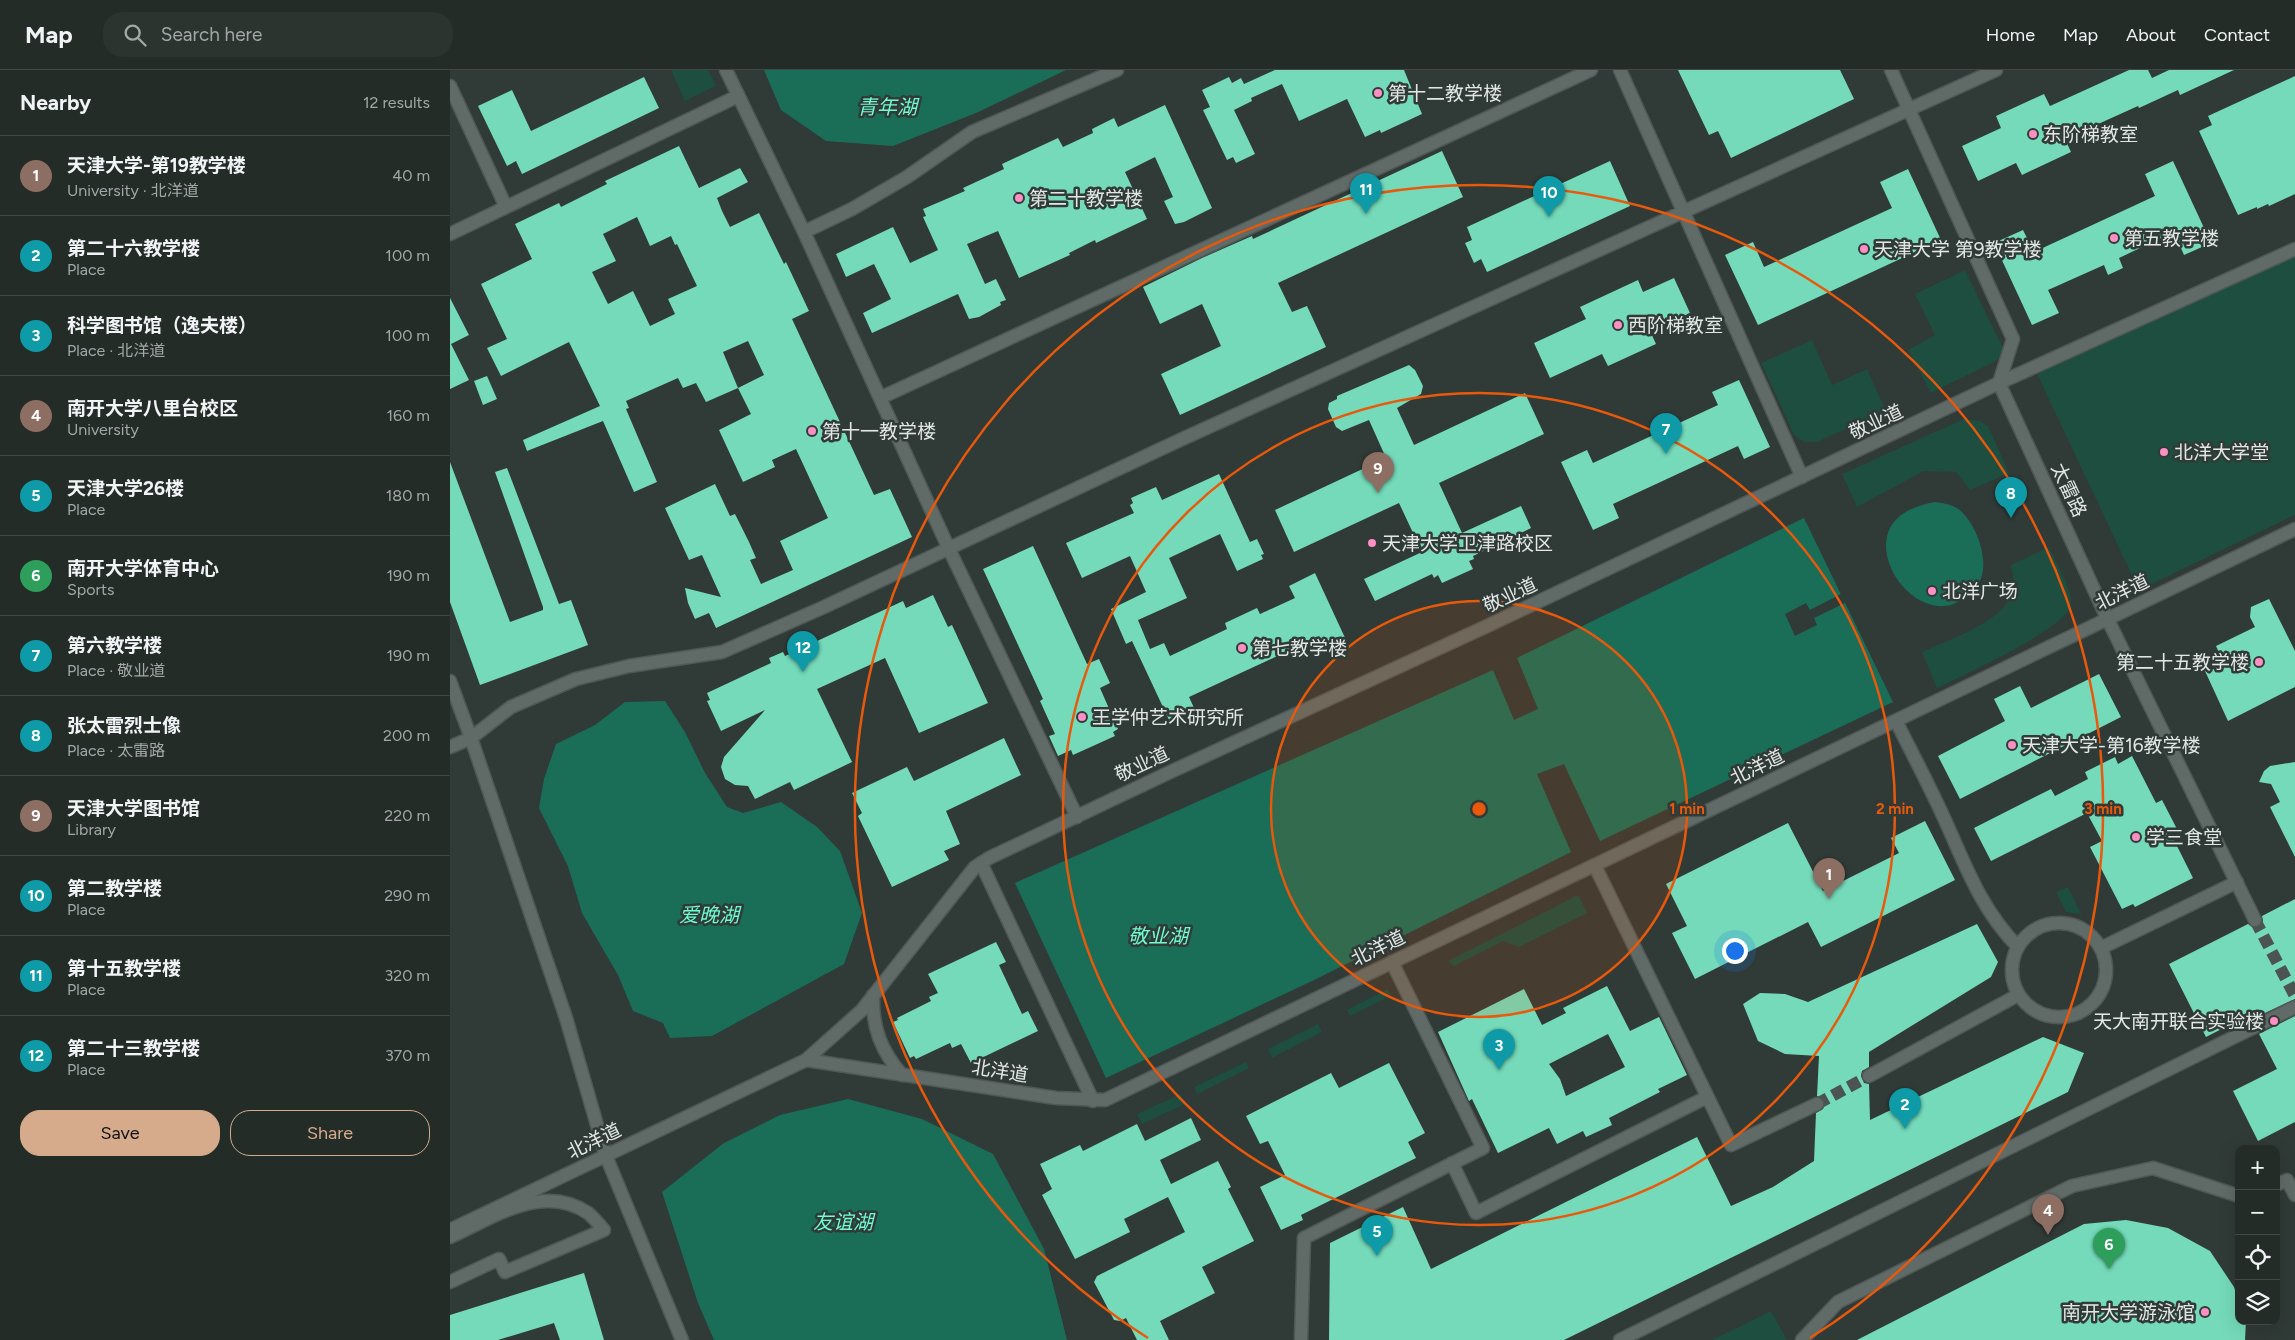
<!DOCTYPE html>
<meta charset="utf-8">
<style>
:root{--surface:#242c28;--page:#2c3430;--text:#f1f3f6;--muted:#a3a7a8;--line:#414845;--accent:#d6ab8b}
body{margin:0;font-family:Figtree,"Noto Sans SC",sans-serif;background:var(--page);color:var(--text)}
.controls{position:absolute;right:15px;bottom:15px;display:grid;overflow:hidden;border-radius:10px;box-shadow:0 5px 20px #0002}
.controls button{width:45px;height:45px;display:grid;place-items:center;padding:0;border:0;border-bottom:1px solid var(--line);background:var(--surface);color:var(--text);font:25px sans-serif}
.you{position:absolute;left:1284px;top:880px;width:18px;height:18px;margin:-12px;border:4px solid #fff;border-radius:50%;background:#1a73e8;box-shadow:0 0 0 8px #1a73e833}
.badge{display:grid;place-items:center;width:32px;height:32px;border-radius:50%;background:var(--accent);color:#fff;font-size:16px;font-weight:700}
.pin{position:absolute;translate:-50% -41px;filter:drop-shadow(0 1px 2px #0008)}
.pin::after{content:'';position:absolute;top:26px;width:18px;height:15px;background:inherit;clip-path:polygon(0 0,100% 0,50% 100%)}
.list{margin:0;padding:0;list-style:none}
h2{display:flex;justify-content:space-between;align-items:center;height:65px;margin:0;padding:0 20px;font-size:21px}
h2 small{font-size:16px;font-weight:400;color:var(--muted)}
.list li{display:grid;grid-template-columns:32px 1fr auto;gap:15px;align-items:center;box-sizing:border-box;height:80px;padding:0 20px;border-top:1px solid var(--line)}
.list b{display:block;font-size:19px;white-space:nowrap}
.list p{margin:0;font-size:16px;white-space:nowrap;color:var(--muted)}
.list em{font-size:16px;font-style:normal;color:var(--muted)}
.actions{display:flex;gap:10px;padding:15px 20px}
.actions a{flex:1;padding:11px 0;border:1px solid var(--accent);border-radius:20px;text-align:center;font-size:18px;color:var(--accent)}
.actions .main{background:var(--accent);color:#111}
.icon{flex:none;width:28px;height:28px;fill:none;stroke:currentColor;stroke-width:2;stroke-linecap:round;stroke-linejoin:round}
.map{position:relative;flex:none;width:1845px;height:1270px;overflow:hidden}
header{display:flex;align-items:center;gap:30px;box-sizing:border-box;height:70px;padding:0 25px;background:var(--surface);border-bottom:1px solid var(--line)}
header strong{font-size:24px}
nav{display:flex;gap:28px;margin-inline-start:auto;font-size:18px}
.search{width:350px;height:45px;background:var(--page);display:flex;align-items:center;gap:12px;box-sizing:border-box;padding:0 18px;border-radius:20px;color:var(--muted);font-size:19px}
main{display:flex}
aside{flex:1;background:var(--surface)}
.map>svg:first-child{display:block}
.green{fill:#1d4e40}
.water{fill:#1a6e58}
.pier{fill:#303a36}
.building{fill:#74daba;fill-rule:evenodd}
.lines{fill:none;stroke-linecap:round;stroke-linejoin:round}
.street-tunnel{stroke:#4b5450;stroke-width:12;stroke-dasharray:12 6;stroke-linecap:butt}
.street-casing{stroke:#505856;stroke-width:15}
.secondary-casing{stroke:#505856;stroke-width:15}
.street{stroke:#606a67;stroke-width:12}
.secondary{stroke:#606a67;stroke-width:12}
.ring{fill:none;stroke:#e8590c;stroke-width:2.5}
.poi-dot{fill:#fc8fc3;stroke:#303a36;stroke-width:2}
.labels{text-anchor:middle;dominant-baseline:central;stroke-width:5;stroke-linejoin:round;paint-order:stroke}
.poi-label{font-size:19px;fill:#e1e7e5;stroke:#303a36;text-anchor:start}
.street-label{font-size:19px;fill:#e1e7e5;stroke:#303a36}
.water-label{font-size:20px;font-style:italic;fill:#6ffcd2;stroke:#303a36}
.centre{fill:#e8590c;stroke:#303a36;stroke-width:2.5}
.ring-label{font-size:15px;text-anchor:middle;font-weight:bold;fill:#e8590c;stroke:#303a36;stroke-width:5;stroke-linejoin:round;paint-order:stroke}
</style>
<header>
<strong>Map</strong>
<div class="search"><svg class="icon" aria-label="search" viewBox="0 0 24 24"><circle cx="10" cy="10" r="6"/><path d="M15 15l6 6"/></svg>Search here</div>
<nav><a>Home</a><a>Map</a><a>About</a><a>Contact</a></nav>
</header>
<main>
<aside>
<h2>Nearby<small>12 results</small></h2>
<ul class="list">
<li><span class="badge" style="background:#8d6e63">1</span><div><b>天津大学-第19教学楼</b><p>University · 北洋道</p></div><em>40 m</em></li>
<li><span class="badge" style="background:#0f9aa8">2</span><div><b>第二十六教学楼</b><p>Place</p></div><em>100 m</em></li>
<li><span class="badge" style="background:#0f9aa8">3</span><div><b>科学图书馆（逸夫楼）</b><p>Place · 北洋道</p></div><em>100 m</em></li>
<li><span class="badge" style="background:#8d6e63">4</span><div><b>南开大学八里台校区</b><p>University</p></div><em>160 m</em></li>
<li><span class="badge" style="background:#0f9aa8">5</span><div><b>天津大学26楼</b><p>Place</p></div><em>180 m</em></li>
<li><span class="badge" style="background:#2e9e5b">6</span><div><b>南开大学体育中心</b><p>Sports</p></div><em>190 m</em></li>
<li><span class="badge" style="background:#0f9aa8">7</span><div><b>第六教学楼</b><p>Place · 敬业道</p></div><em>190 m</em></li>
<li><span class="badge" style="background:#0f9aa8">8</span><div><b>张太雷烈士像</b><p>Place · 太雷路</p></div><em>200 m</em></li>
<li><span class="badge" style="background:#8d6e63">9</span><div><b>天津大学图书馆</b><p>Library</p></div><em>220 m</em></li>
<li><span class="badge" style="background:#0f9aa8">10</span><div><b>第二教学楼</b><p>Place</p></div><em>290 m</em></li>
<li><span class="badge" style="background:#0f9aa8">11</span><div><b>第十五教学楼</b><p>Place</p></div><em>320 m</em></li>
<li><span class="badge" style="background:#0f9aa8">12</span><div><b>第二十三教学楼</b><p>Place</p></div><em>370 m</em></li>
</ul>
<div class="actions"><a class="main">Save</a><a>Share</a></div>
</aside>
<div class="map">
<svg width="1845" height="1270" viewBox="0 0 1845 1270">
<rect width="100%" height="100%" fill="#303a36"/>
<path class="green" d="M221,0h37l8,16 -31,15z
M1845,186v259l-156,75 -102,-216z
M1515,200l38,78v7l-7,6 -65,32 -23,-43 27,-15 -20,-41z
M1362,270l20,45 35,-16 19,42 -69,31h-13l-10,-7 -33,-72z
M1514,349l16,2 8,5 21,47 -39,17 -14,-18 -32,-1 -67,36 -15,-33z
M1599,477c6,14 24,43 22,57 -2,24 -109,71 -134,84l-15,-36c25,-12 79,-29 89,-57 4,-10 2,-20 0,-30z
M1618,817l13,27 -15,-2 -10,-20z
M1128,825l9,18 -68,34 -16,-6 -49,25 -6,-5z
M938,919l2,7 -40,20 -3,-6z
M868,954l4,8 -50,26 -4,-9z
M796,992l3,6 -52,26 -3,-7z
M731,1024l4,10 -43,20 -5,-10z
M1321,1241l16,29h-75z"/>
<path class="water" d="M314,0h302l-90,43 -83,33 -67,-5 -45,-31z
M1485,432c7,1 15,2 22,6 19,13 35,56 21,76 -42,59 -109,-14 -88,-56 9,-17 29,-23 45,-26z
M1354,448l89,184 -293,139 -36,-77 -27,10 34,78 -259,129 -206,97 -91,-195 478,-213 21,50 24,-11 -21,-51z
M215,631l20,31 20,41 22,34 16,6 38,-11 36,25 23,24 22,62 -18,51 -132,72 -42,2 -7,-15 -30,-12 -15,-36 -36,-62 -14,-47 -29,-58 5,-29 12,-35 39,-19 30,-23z
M398,1029l74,20 71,35 51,95 23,91h-353l-16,-37 -36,-111 62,-49 56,-28z"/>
<path class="pier" d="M1391,524l4,9 -31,15 3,7 -22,11 -10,-22 21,-11 4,7z"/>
<path class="building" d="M825,0h129l18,44 -41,19 -1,-3 -15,7 -18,-38 -48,22 -17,-37 -31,14 1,3 -18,9 21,44 -19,9 -3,-6 -6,3 -24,-50 7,-3 -8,-17 27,-13 3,6 9,-5 3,6z
M1228,0h162l14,29 -123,59 -13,-27 -9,4z
M1679,0h19l4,8 17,-8h65l-54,25 -2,-5 -39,18 -1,-2 -73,33 6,13 -49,23 -6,-12 -38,18 -16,-35 39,-18 -5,-12 48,-22 6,12z
M1845,6v118l-26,12 -1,-2 -11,5v-2l-19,8 -39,-84 13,-6 -4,-9z
M194,7l15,31 -137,66 -6,-13 -9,5 -29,-60 34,-16 19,41z
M715,35l47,103 -28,14 -9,2 -11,-23 9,-4 -18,-40 -30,15 22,47 -51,24 -1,-3 -26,13 1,2 -51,23 -21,-47 -31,13 18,40 11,-5 10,21 -6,2 1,3 -22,12 -10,2 -11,-25 -86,39 -9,-20 28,-14 -17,-35 -28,13 -10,-23 57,-27 17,36 28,-13 -15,-33 3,-1 -3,-7 42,-18 -2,-3 41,-19 -2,-5 56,-26 5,9 30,-14 -1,-4 22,-11 4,9z
M229,76l20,42 41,-20 8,14 -31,16 5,13 8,16 29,-14 25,51 2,-2 23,49 -17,8 82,176 16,-6 22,48 -196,91 -7,-15 -14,6 -7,-16 -3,-15 36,9 -19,-42 -13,5 -24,-52 50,-24 15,32 5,-2 14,28 7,16 -6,2 11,24 32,-14 -13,-29 48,-23 -32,-69 -24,11 3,7 -32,15 -24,-52 32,-16 -13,-26 -32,14 -10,-19 -13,5 -5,-10 -52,23 3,7 -3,1 31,73 -23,10 -31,-71 -76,30 -4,-11 77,-34 -31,-64 -68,34 -14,-28 20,-9 -26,-55 51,-25 -17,-35 44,-21 2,4 46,-23 -2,-3zM187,147l13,29 21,-10 4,9 2,-1 20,42 -29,13 7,15 -25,12 -17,-35 -25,13 -16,-32 24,-11 -13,-27zM298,271l16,34 -26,13 -15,-36z
M992,81l21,46 -185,86 14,29 15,-6 19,41 -146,68 -19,-41 60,-28 -19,-42 -42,20 -17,-37 59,-29 50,-22 1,3z
M1160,91l20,45 -143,66 -6,-13 -7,4 -9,-20 7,-3 -5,-13z
M1723,91l38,82 -27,12 -10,-23 -55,26 4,10 -15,7 -4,-10 -56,25 11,23 -27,12 -38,-82 29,-13 11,22 121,-56 -10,-22z
M1458,99l33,71 -183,85 -33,-70 28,-13 11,25 128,-59 -12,-26z
M1224,208l16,35 -40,18 6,13 -48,22 -6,-12 -52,24 -16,-35 52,-24 -6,-12 58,-27 5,12z
M0,228l19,37 -18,9 18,36 -19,9z
M959,295l6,5 8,16 -2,8 -24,14 17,37 111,-52 19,41 -105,49 23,50 59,-27 10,22 -58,28 1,3 -5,2 4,8 -31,14 -4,-8 -4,3 -2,-4 -57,27 -11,-22 58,-27 -23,-49 -105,49 -19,-42 111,-52 -17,-38 -27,11 -6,-4 -8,-18 1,-6 8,-4v-3z
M37,306l10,23 -14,6 -9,-24z
M1289,310l31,67 -26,12 -6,-13 -125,58 6,14 -26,12 -32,-68 26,-12 6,13 125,-58 -6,-13z
M0,392l60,160 33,-12v-3l-48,-135 12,-4 52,136 12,-4 17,45 -108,40 -30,-83z
M769,404l31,68 7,-3 7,15 -3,1 2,4 -26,12 -17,-37 -51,24 18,40 -49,22 12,29 14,-6 6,13 57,-27 -2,-6 32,-15 3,6 35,-16 -6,-12 26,-13 31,67 -26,13 -6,-14 -125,58 6,13 -25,12 -38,-81 -6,3 -15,-35 35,-17 -16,-36 -48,22 -16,-35 68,-30 -4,-8 3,-2 -2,-5 25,-11 6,13z
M583,476l54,118 12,-5 11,24 -10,5 18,41 -5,3 2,4 -42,19 -2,-5 -13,6 -9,-20 6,-2 -15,-33 3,-2 -60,-130z
M483,525l15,32 4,-2 36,78 -69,30 -34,-75 -68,31 35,73 -58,28 -4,-8 -35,17 -7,-13 -13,-1 -10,-6 -4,-12 3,-10 41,-47 -44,21 -14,-30 3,-1 -3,-7 64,-30 -2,-5 14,-6 2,4 118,-55 3,7z
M1819,529l26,52v36l-67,34 -23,-50 20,-5 -9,-20 39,-19 -5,-10 1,-10z
M1649,604l22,43 -161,82 -22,-43 67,-35 -11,-22 26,-13 11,22z
M554,668l17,37 -75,36 14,33 -16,7 5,9 -57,27 -34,-71 4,-3 -10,-20 55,-26 7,14z
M1682,686l24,47 6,-3 15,29 -7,3 23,46 -58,29 -2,-3 -11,5 -32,-62 12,-6 -15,-28 -96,48 -17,-33 77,-39 4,7 33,-17 -3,-7 30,-15 3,7z
M1845,692v95l-25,-50 10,-5 -9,-18 -12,-2 5,-11 6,-5z
M1475,751l30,59 -134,67 -13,-25 -113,57 -23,-46 15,-7 -21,-42 122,-61 35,68 76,-38 -8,-15z
M1845,829v100l-43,20 -3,-4 -43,22 -37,-73 79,-40 6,4 5,-1 4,-6 -1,-5z
M1527,854l21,38 -7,15 -122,75v15l-7,4 -1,5 3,7 5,1 1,36 173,-83 41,16 -16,39 -504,248h-235l1,-97 73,-36 28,62 266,-132 34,69 42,-19 41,-26 2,-48 7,-4 2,-5 -3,-6 -5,-2 2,-40 -34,-2 -27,-13 -15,-37 17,-11 25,1 23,8z
M546,872l10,20 -7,3 23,49 6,-3 10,20 -67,32 -10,-19 -9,4 -2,-5 -34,16 -2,-3 -4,2 -17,-36 5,-2 -1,-2 34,-17 -2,-4 9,-4 -10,-19z
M1157,916l23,45 29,-14 28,58 -29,14 2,3 -51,26 3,7 -26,12 -3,-6 -26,13 -8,-16 -51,25 -26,-54 -3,2 -31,-69 86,-43 18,36 24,-12 -3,-5zM1158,964l17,33 -59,29 -6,-17 -11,-15z
M1845,946v106l-37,19 -25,-50 44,-22 -18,-35z
M939,993l36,70 -17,9 8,16 -115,57 2,5 -22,10 -21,-43 25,-12 -17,-34 -8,3 -14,-28 85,-43 8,15z
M741,1048l10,22 -41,20 11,24 47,-23 13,26 -3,2 26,52 -52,26 13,26 -55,28 9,19h-32l-11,-22 -6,3 -6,-1 -20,-38 3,-6 88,-44 -17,-35 -44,22 6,13 -55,27 -33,-64 10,-6 -12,-25 40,-19 3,6 54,-27 8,17z
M1676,1150l42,8 42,23 24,36 5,16v18h7l-1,19h-388l227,-116z
M134,1203l20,67h-44l-6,-17 -56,17h-48v-25z"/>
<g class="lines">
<path class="street-tunnel" d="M1805,850l40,76
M1367,1034l52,-28"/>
<g class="street-casing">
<path id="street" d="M276,0l78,162 145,317 128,268
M1170,0l182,407
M0,16l56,121
M354,162l48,-23 55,-32 65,-45 145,-62
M0,164l288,-138
M430,328l711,-328
M0,611l21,57 40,-31 65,-28 53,-13 93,-14 102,-45 356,-167 816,-370
M1446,651c16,32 33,64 48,97 22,48 36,90 74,129
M0,677l21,-9 95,280 40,138 76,184
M531,793l112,238
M1145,796l136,279 86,-41
M1562 900a47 47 0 1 1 94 0a47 47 0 1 1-94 0Z
M1651,878l136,-66
M423,925c-1,32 8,56 29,80
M1419,1006l149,-81
M1002,1093l24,50 231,-116
M1826,1115l11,-5 8,15
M0,1167c42,-19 93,-55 138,-24 6,5 11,11 16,17l-99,42 -6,-13 -49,23
M851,1270l3,-102 179,-90 -91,-186
M1170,1270l675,-333
M1352,1270l36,-38 234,-116 81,-18 86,28"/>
</g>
<g class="secondary-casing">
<path id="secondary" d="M1441,0l122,269 -14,44 109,237 147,300
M356,990l56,-50 113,-143 14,-9 179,-85 317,-146 514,-244 296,-134
M0,1160l356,-170 250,38 49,2 1190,-571"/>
</g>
<use href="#street" class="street"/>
<use href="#secondary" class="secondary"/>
</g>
<circle cx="1029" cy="739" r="208" fill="#e8590c" fill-opacity=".12"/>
<g class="ring">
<circle cx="1029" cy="739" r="208"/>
<circle cx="1029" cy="739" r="416"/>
<path d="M698 1268A624 624 0 1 1 1360 1268"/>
</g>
<g class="poi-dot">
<circle cx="928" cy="23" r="5"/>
<circle cx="1583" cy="64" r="5"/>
<circle cx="569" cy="128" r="5"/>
<circle cx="1664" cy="168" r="5"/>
<circle cx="1414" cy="179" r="5"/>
<circle cx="1168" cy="255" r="5"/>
<circle cx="362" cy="361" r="5"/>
<circle cx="1714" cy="382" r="5"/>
<circle cx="922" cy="473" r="5"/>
<circle cx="1482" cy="521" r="5"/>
<circle cx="792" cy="578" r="5"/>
<circle cx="1809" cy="592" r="5"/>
<circle cx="632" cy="647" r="5"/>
<circle cx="1562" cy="675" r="5"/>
<circle cx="1686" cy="767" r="5"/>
<circle cx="1824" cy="951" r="5"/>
<circle cx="1755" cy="1242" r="5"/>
</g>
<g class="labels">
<g class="poi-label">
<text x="938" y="23">第十二教学楼</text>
<text x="1593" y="64">东阶梯教室</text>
<text x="579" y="128">第二十教学楼</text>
<text x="1674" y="168">第五教学楼</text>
<text x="1424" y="179">天津大学 第9教学楼</text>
<text x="1178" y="255">西阶梯教室</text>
<text x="372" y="361">第十一教学楼</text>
<text x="1724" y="382">北洋大学堂</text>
<text x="932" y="473">天津大学卫津路校区</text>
<text x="1492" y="521">北洋广场</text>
<text x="802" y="578">第七教学楼</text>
<text x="1799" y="592" text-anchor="end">第二十五教学楼</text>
<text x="642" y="647">王学仲艺术研究所</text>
<text x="1572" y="675">天津大学-第16教学楼</text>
<text x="1696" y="767">学三食堂</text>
<text x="1814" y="951" text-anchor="end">天大南开联合实验楼</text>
<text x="1745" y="1242" text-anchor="end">南开大学游泳馆</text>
</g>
<g class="street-label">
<text transform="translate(1426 352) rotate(-25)">敬业道</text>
<text transform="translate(1619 420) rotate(65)">太雷路</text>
<text transform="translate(1672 522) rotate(-26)">北洋道</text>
<text transform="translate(1060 525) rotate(-25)">敬业道</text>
<text transform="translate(692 694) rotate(-25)">敬业道</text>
<text transform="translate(1307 697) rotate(-26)">北洋道</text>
<text transform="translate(928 878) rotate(-26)">北洋道</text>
<text transform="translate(550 1001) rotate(9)">北洋道</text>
<text transform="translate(144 1071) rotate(-26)">北洋道</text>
</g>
<g class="water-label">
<text x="437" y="37">青年湖</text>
<text x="259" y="845">爱晚湖</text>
<text x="708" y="866">敬业湖</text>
<text x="393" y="1152">友谊湖</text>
</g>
</g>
<circle cx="1029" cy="739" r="8" class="centre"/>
<g class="ring-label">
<text x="1237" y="744">1 min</text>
<text x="1445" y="744">2 min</text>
<text x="1653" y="744">3 min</text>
</g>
</svg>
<div class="controls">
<button>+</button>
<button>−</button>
<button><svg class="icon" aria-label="locate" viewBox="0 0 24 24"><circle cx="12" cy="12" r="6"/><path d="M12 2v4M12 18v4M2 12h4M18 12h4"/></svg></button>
<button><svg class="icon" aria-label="layers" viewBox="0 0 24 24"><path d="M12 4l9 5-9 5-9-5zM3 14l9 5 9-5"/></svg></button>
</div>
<div class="you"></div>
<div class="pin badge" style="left:1379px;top:829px;background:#8d6e63">1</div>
<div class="pin badge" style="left:1455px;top:1059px;background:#0f9aa8">2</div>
<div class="pin badge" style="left:1049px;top:1000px;background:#0f9aa8">3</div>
<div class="pin badge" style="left:1598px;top:1165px;background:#8d6e63">4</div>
<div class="pin badge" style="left:927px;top:1186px;background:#0f9aa8">5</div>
<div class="pin badge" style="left:1659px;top:1199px;background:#2e9e5b">6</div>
<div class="pin badge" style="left:1216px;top:384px;background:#0f9aa8">7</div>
<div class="pin badge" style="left:1561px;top:448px;background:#0f9aa8">8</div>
<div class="pin badge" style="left:928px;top:423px;background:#8d6e63">9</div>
<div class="pin badge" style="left:1099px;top:147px;background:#0f9aa8">10</div>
<div class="pin badge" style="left:916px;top:144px;background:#0f9aa8">11</div>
<div class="pin badge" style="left:353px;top:602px;background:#0f9aa8">12</div>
</div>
</main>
